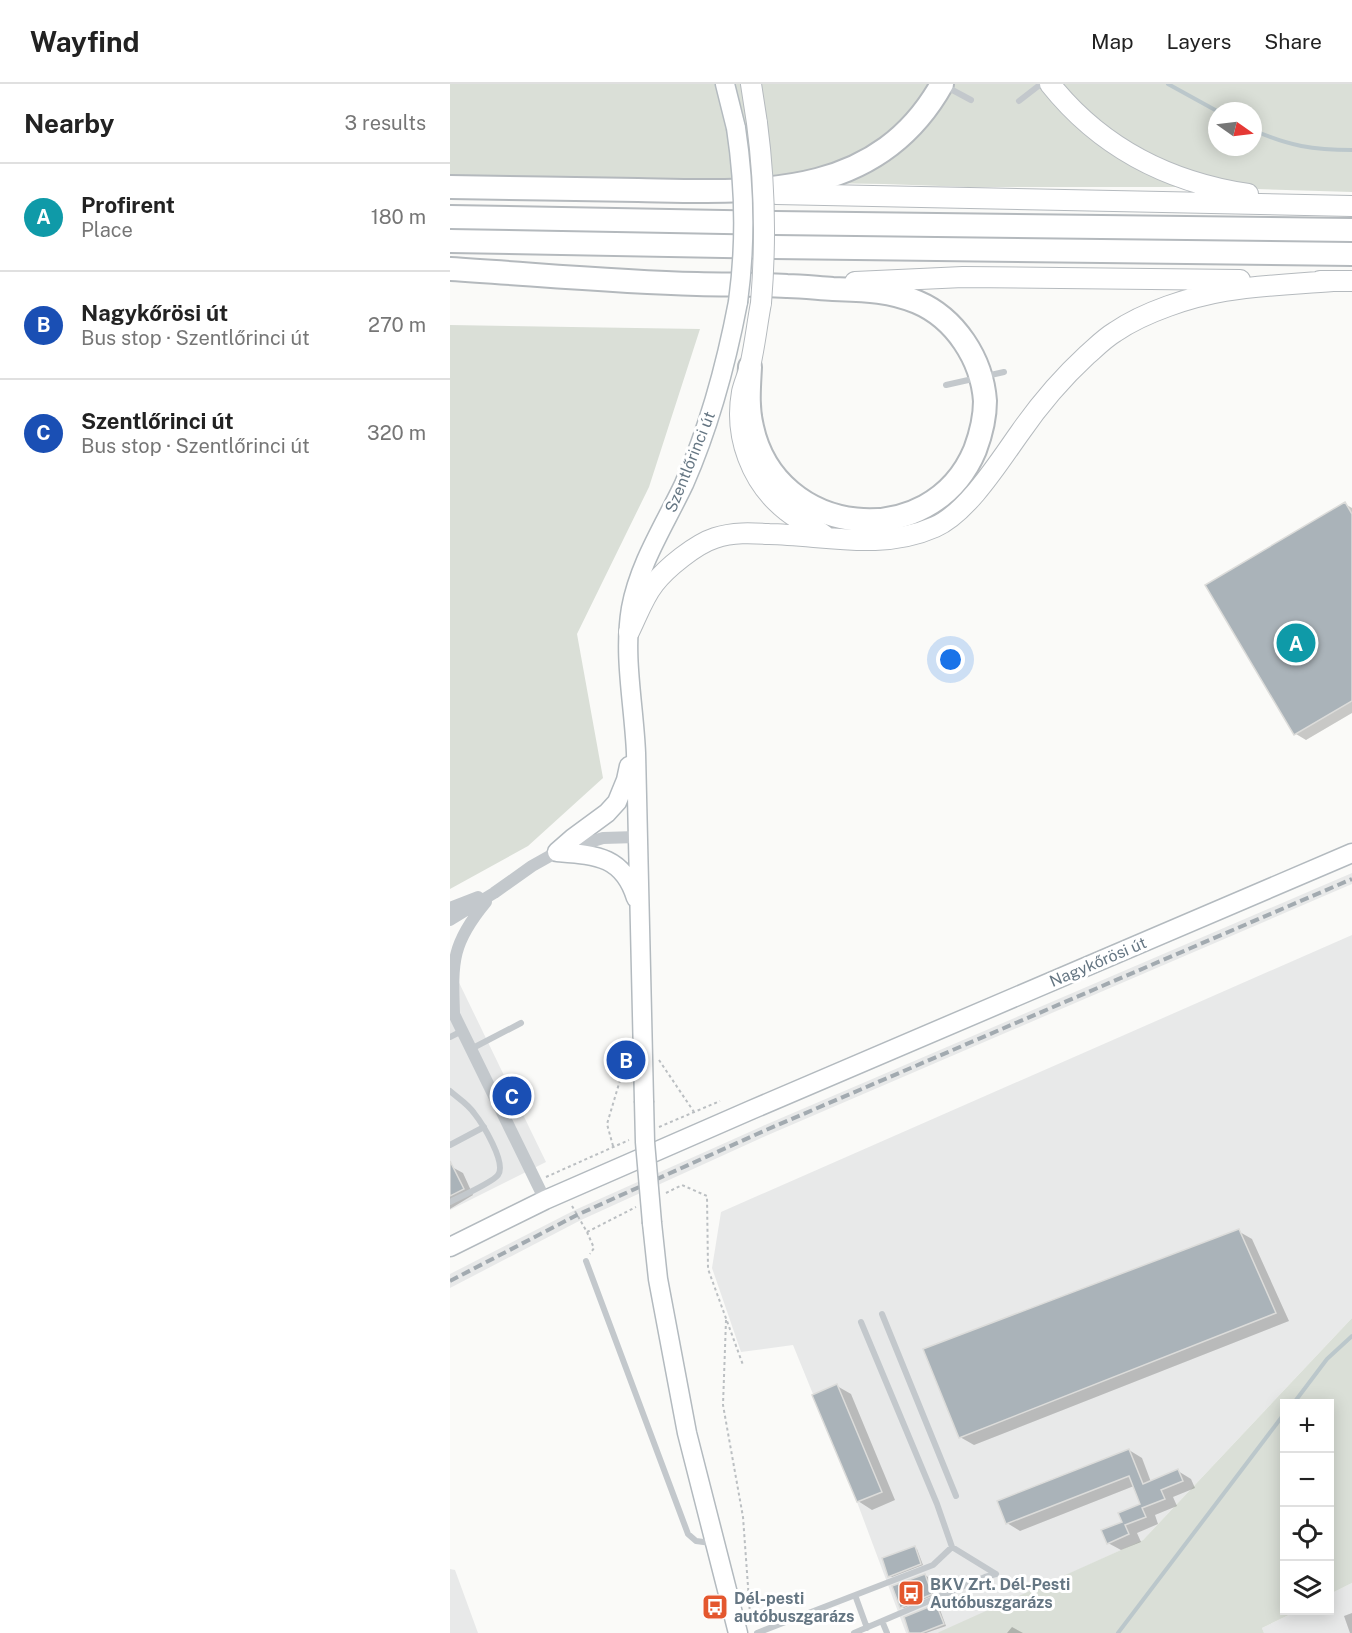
<!DOCTYPE html>
<meta charset="utf-8">
<style>
:root{--surface:#fff;--page:#f2f2f2;--text:#222;--muted:#767676;--line:#e0e0e0;--accent:#e4572e}
body{margin:0;font-family:"Public Sans",sans-serif;background:var(--page);color:var(--text)}
.controls{position:absolute;right:18px;bottom:18px;display:grid;overflow:hidden;border-radius:0px;box-shadow:0 3px 15px #0003}
.controls button{width:54px;height:54px;display:grid;place-items:center;padding:0;border:0;border-bottom:2px solid var(--line);background:var(--surface);color:var(--text);font:30px sans-serif}
.compass{position:absolute;left:758px;top:18px;width:54px;height:54px;border-radius:50%;background:var(--surface);box-shadow:0 3px 15px #0003;rotate:104deg}
.you{position:absolute;left:501px;top:576px;width:21px;height:21px;margin:-15px;border:4px solid #fff;border-radius:50%;background:#1a73e8;box-shadow:0 0 0 9px #1a73e833}
.badge{display:grid;place-items:center;width:39px;height:39px;border-radius:50%;background:var(--accent);color:#fff;font-size:20px;font-weight:700}
.pin{position:absolute;translate:-50% -50%;border:3px solid #fff;box-shadow:0 2px 6px #0006}
.list{margin:0;padding:0;list-style:none}
h2{display:flex;justify-content:space-between;align-items:center;height:78px;margin:0;padding:0 24px;font-size:26px}
h2 small{font-size:20px;font-weight:400;color:var(--muted)}
.list li{display:grid;grid-template-columns:39px 1fr auto;gap:18px;align-items:center;box-sizing:border-box;height:108px;padding:0 24px;border-top:2px solid var(--line)}
.list b{display:block;font-size:22px;white-space:nowrap}
.list p{margin:0;font-size:20px;white-space:nowrap;color:var(--muted)}
.list em{font-size:20px;font-style:normal;color:var(--muted)}
.icon{flex:none;width:33px;height:33px;fill:none;stroke:currentColor;stroke-width:2;stroke-linecap:round;stroke-linejoin:round}
.map{position:relative;flex:none;width:902px;height:1549px;overflow:hidden}
header{display:flex;align-items:center;gap:36px;box-sizing:border-box;height:84px;padding:0 30px;background:var(--surface);border-bottom:2px solid var(--line)}
header strong{font-size:28px}
nav{display:flex;gap:33px;margin-inline-start:auto;font-size:21px}
main{display:flex}
aside{flex:1;background:var(--surface)}
.map>svg:first-child{display:block}
.built{fill:#e8e9e9}
.green{fill:#dadfd7;fill-rule:evenodd}
.shadow{fill:#0003}
.lines{fill:none;stroke-linecap:round;stroke-linejoin:round}
.stream{stroke:#bbc7cb;stroke-width:4}
.building{fill:#aab3b9;stroke:#dcdcda;stroke-width:1.5}
.secondary-casing{stroke:#b3babf;stroke-width:21}
.primary-casing{stroke:#b5babe;stroke-width:22}
.motorway-casing{stroke:#b4b9bd;stroke-width:26}
.path{stroke:#bbbfc2;stroke-width:2;stroke-dasharray:3 3;stroke-linecap:butt}
.service{stroke:#c3c8cc;stroke-width:6}
.minor{stroke:#c3c8cc;stroke-width:12}
.secondary{stroke:#fff;stroke-width:18}
.primary{stroke:#fff;stroke-width:20}
.motorway{stroke:#fff;stroke-width:22}
.rail{stroke:#a2aab0;stroke-width:4;stroke-dasharray:9 4.5;stroke-linecap:butt}
.secondary-bridge-casing{stroke:#b3babf;stroke-width:21;stroke-linecap:butt}
.primary-bridge-casing{stroke:#b5babe;stroke-width:22;stroke-linecap:butt}
.secondary-bridge{stroke:#fff;stroke-width:18}
.primary-bridge{stroke:#fff;stroke-width:20}
.labels{text-anchor:middle;dominant-baseline:central;stroke-width:6;stroke-linejoin:round;paint-order:stroke}
.street-label{font-size:16px;fill:#657683;stroke:#fff}
.poi-label{font-size:16px;font-weight:bold;fill:#657683;stroke:#fff;text-anchor:start}
</style>
<header>
<strong>Wayfind</strong>
<nav><a>Map</a><a>Layers</a><a>Share</a></nav>
</header>
<main>
<aside>
<h2>Nearby<small>3 results</small></h2>
<ul class="list">
<li><span class="badge" style="background:#0f9aa8">A</span><div><b>Profirent</b><p>Place</p></div><em>180 m</em></li>
<li><span class="badge" style="background:#1a4fb4">B</span><div><b>Nagykőrösi út</b><p>Bus stop · Szentlőrinci út</p></div><em>270 m</em></li>
<li><span class="badge" style="background:#1a4fb4">C</span><div><b>Szentlőrinci út</b><p>Bus stop · Szentlőrinci út</p></div><em>320 m</em></li>
</ul>
</aside>
<div class="map">
<svg width="902" height="1549" viewBox="0 0 902 1549">
<rect width="100%" height="100%" fill="#fafaf8"/>
<path class="built" d="M902,789v11l-584,251 -187,85 -131,68v-14l125,-64 190,-85z
M902,851v383l-209,222 -196,90 -10,3h-31l-49,-131 -64,-157 -52,7 -29,-84 9,-56z
M0,880l96,198 -96,48z
M0,1485l5,1 23,63h-28z
M902,1499v50h-88l-2,-5 35,-17 33,-1v-16z"/>
<path class="green" d="M0,0h902v108l-95,-3 -35,-6 -39,4h-215l-84,-3 -434,-6zM767,27h36v36h-36z
M0,241l250,4 -51,158 -72,147 26,144 -75,68 -78,43z
M902,1234v265l-22,11v-190h-46v206l13,1 -35,17 2,5h-327l206,-93z"/>
<path class="shadow" d="M895,420l7,4v205l-46,27 -10,-6 -89,-148z
M2,1083l11,6 10,22 -23,14v-41z
M788,1147l14,8 37,82 -315,124 -14,-8z
M387,1302l14,8 44,106 -23,10 -14,-9z
M679,1366l13,8 9,24 27,-11 13,8 4,9 -22,9 4,9 -22,9 3,9 -21,9 4,9 -20,8 -13,-7 16,-20 18,-19 -8,-18 -114,45 -13,-8z
M464,1464l3,1 6,16 -31,12 -2,-1z
M475,1491l3,2 6,18 -30,13 -3,-1z
M486,1521l3,2 7,19 -20,7h-15z
M902,1529v20h-2l-6,-17z
M562,1543l11,6h-16z"/>
<g class="lines">
<path class="stream" d="M718,0l49,27
M803,46c36,16 60,20 99,20
M843,1320l34,-45 25,-23
M668,1549l166,-219"/>
</g>
<path class="building" d="M895,418l7,12v187l-58,34 -89,-150z
M0,1077l14,28 -14,7z
M789,1145l37,84 -317,125 -36,-89z
M387,1300l45,108 -25,10 -45,-107z
M679,1365l14,35 35,-15 5,12 -22,9 4,9 -23,9 4,9 -21,8 4,9 -22,10 -6,-14 21,-8 -4,-9 22,-9 -11,-28 -123,48 -9,-23z
M465,1462l6,18 -33,13 -6,-19z
M475,1490l7,20 -32,14 -8,-22z
M486,1520l8,20 -23,9h-12l-5,-16z"/>
<g class="lines">
<g class="secondary-casing">
<path id="secondary" d="M275,0l11,44
M107,768l16,-14 34,-25 10,-11 9,-22 3,-14
M107,768c39,3 66,4 79,46
M194,1017c-3,-116 -5,-232 -8,-348 -2,-48 -13,-97 -5,-145 8,-44 34,-84 53,-124 26,-59 42,-119 54,-182
M202,1139l6,56 29,154 51,200
M0,1163l95,-47 206,-90 601,-257"/>
</g>
<g class="primary-casing">
<path id="primary" d="M301,0l6,39
M600,0c51,64 118,98 198,110
M326,110l576,12
M870,197h32
M405,198l108,-5 277,3
M311,219c-4,21 -6,42 -11,63 -2,9 -6,17 -8,26 -8,44 9,91 45,119 11,9 26,16 38,25
M179,548c8,-16 14,-34 25,-48 12,-16 42,-40 61,-46 18,-6 36,-5 54,-4 55,1 112,17 166,-7 32,-14 64,-65 84,-93 20,-29 42,-55 68,-79 9,-8 18,-17 28,-23 29,-20 75,-35 110,-41 35,-6 72,-7 108,-10"/>
</g>
<g class="motorway-casing">
<path id="motorway" d="M0,103c63,1 125,2 188,3 116,2 238,12 304,-106
M0,133l325,6 577,7
M0,157l324,6 578,7
M0,185c82,5 164,13 247,15 30,1 60,0 90,2 15,0 30,2 46,3 29,1 56,1 84,13 38,16 65,57 68,99 0,16 -4,33 -10,49 -44,105 -199,88 -223,-23 -5,-20 -3,-40 -2,-60"/>
</g>
<path class="path" d="M209,976l35,52
M209,1043l61,-26
M163,1062l-6,-22 19,-64
M96,1093l83,-37
M216,1109l16,-8 25,11 1,73 35,96
M122,1122l15,26 7,16 -4,6
M137,1148l49,-25
M276,1236l-3,85 20,112 7,97"/>
<path class="service" d="M495,2l26,14
M569,17l22,-17
M496,301l58,-13
M0,953l12,-6
M21,965l50,-26
M0,1007c8,7 18,13 24,22 8,10 33,50 24,62 -5,7 -38,22 -48,27
M0,1061l34,-18
M136,1177l102,273 8,7 15,2
M432,1230l74,182
M411,1238l76,182 15,43 44,27
M405,1511l12,33
M432,1537l5,12
M307,1549l176,-68 19,-18
M404,1549l131,-56 11,-3"/>
<path class="minor" d="M0,824l28,-11
M0,836l44,-27 38,-27 25,-14 46,-14 34,-1
M0,922l95,194
M4,929c-2,-52 -2,-70 32,-111"/>
<use href="#secondary" class="secondary"/>
<use href="#primary" class="primary"/>
<use href="#motorway" class="motorway"/>
<path class="rail" d="M0,1197l127,-66 189,-85 586,-251"/>
<g class="secondary-bridge-casing">
<path id="secondary-bridge" d="M286,44c9,59 10,115 2,174
M194,1017l1,41 7,81"/>
</g>
<g class="primary-bridge-casing">
<path id="primary-bridge" d="M307,39c8,60 9,119 4,180"/>
</g>
<use href="#secondary-bridge" class="secondary-bridge"/>
<use href="#primary-bridge" class="primary-bridge"/>
</g>
<defs>
<g id="bus-square" transform="scale(1.35)"><rect x="-9" y="-9" width="18" height="18" rx="4" fill="#e4572e" stroke="#fff"/><path d="M-5-6H5V4H4V6H2V4H-2V6H-4V4H-5ZM-3.5-4V0h7V-4ZM-3.5 1.2v1.5H-2V1.2ZM2 1.2v1.5H3.5V1.2Z" fill="#fff"/></g>
</defs>
<g fill-rule="evenodd">
<use href="#bus-square" x="461" y="1509"/>
<use href="#bus-square" x="265" y="1523"/>
</g>
<g class="labels">
<g class="street-label">
<text transform="translate(240 378) rotate(-68)">Szentlőrinci út</text>
<text transform="translate(648 878) rotate(-23)">Nagykőrösi út</text>
</g>
<g class="poi-label">
<text x="480" y="1500">BKV Zrt. Dél-Pesti<tspan x="480" dy="18">Autóbuszgarázs</tspan></text>
<text x="284" y="1514">Dél-pesti<tspan x="284" dy="18">autóbuszgarázs</tspan></text>
</g>
</g>
</svg>
<div class="controls">
<button>+</button>
<button>−</button>
<button><svg class="icon" aria-label="locate" viewBox="0 0 24 24"><circle cx="12" cy="12" r="6"/><path d="M12 2v4M12 18v4M2 12h4M18 12h4"/></svg></button>
<button><svg class="icon" aria-label="layers" viewBox="0 0 24 24"><path d="M12 4l9 5-9 5-9-5zM3 14l9 5 9-5"/></svg></button>
</div>
<svg class="compass" viewBox="-18 -18 36 36"><path d="M0-13l5 13h-10z" fill="#e53935"/><path d="M0 13l5-13h-10z" fill="#767676"/></svg>
<div class="you"></div>
<div class="pin badge" style="left:846px;top:559px;background:#0f9aa8">A</div>
<div class="pin badge" style="left:176px;top:976px;background:#1a4fb4">B</div>
<div class="pin badge" style="left:62px;top:1012px;background:#1a4fb4">C</div>
</div>
</main>
